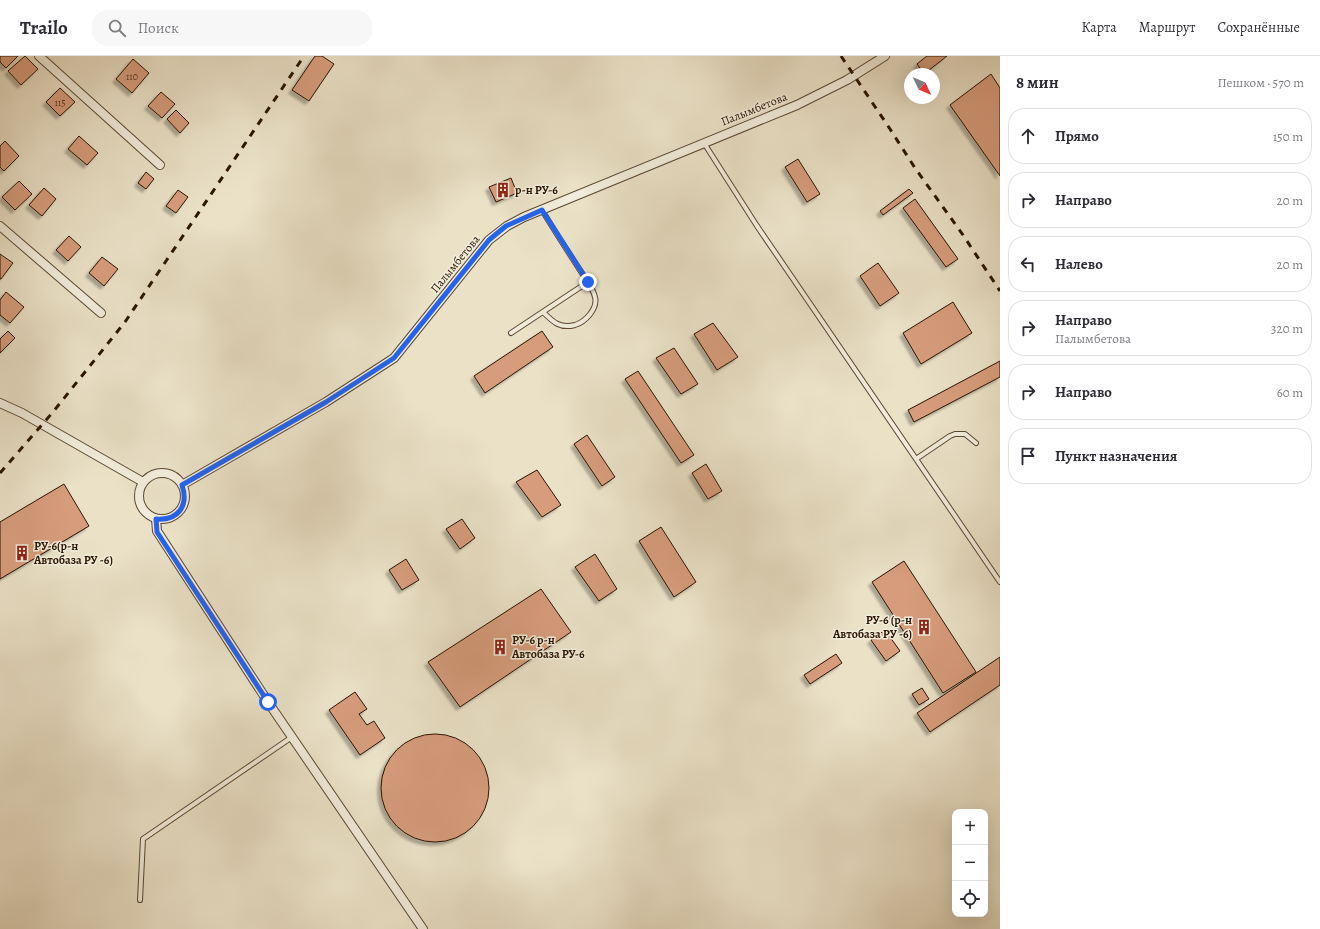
<!DOCTYPE html>
<html lang="ru">
<meta charset="utf-8">
<style>
:root{--surface:#fff;--page:#f7f7f7;--text:#2b2b33;--muted:#7c7c81;--line:#e1e1e2}
body{margin:0;font-family:Alegreya,serif;background:var(--page);color:var(--text)}
.controls{position:absolute;right:12px;bottom:12px;display:grid;overflow:hidden;border-radius:8px;box-shadow:0 4px 16px #0002}
.controls button{width:36px;height:36px;display:grid;place-items:center;padding:0;border:0;border-bottom:1px solid var(--line);background:var(--surface);color:var(--text);font:20px sans-serif}
.compass{position:absolute;left:904px;top:12px;width:36px;height:36px;border-radius:50%;background:var(--surface);box-shadow:0 4px 16px #0002;rotate:134deg}
.stop{position:absolute;width:12px;height:12px;margin:-9px;border:3px solid #2563eb;border-radius:50%;background:#fff}
.stop.end{background:#2563eb;border-color:#fff;box-shadow:0 1px 4px #0008}
.list{margin:0;padding:0;list-style:none}
h2{display:flex;justify-content:space-between;align-items:center;height:52px;margin:0;padding:0 16px;font-size:17px}
h2 small{font-size:13px;font-weight:400;color:var(--muted)}
.list li{display:grid;grid-template-columns:26px 1fr auto;gap:12px;align-items:center;box-sizing:border-box;height:56px;margin:0 8px 8px;padding:0 8px;border:1px solid var(--line);border-radius:16px}
.list b{display:block;font-size:15px;white-space:nowrap}
.list p{margin:0;font-size:13px;white-space:nowrap;color:var(--muted)}
.list em{font-size:13px;font-style:normal;color:var(--muted)}
.icon{flex:none;width:22px;height:22px;fill:none;stroke:currentColor;stroke-width:2;stroke-linecap:round;stroke-linejoin:round}
.map{position:relative;flex:none;width:1000px;height:873px;overflow:hidden}
header{display:flex;align-items:center;gap:24px;box-sizing:border-box;height:56px;padding:0 20px;background:var(--surface);border-bottom:1px solid var(--line)}
header strong{font-size:19px}
nav{display:flex;gap:22px;margin-inline-start:auto;font-size:14px}
.search{width:280px;height:36px;background:var(--page);display:flex;align-items:center;gap:10px;box-sizing:border-box;padding:0 14px;border-radius:16px;color:var(--muted);font-size:15px}
main{display:flex}
aside{flex:1;background:var(--surface)}
.map>svg:first-child{display:block}
.building{fill:#d69c7c;stroke:#2b1502;filter:url(#shadow)}
.lines{fill:none;stroke-linecap:round;stroke-linejoin:round}
.service-casing{stroke:#5b4833;stroke-width:6}
.minor-casing{stroke:#5b4833;stroke-width:10}
.service{stroke:#f1ecdb;stroke-width:4}
.minor{stroke:#f1ecdb;stroke-width:8}
.rail{stroke:#2b1502;stroke-width:3;stroke-dasharray:7 7;stroke-linecap:butt}
.route{stroke:#2563eb;stroke-width:5}
.labels{text-anchor:middle;dominant-baseline:central;stroke-width:3;stroke-linejoin:round;paint-order:stroke}
.number-label{font-size:10px;fill:#563720}
.street-label{font-size:12px;fill:#2b1502;stroke:#f1ecdb}
.poi-label{font-size:12px;font-weight:bold;fill:#2b1502;stroke:#f1ecdb;text-anchor:start}
</style>
<header>
<strong>Trailo</strong>
<div class="search"><svg class="icon" aria-label="search" viewBox="0 0 24 24"><circle cx="10" cy="10" r="6"/><path d="M15 15l6 6"/></svg>Поиск</div>
<nav><a>Карта</a><a>Маршрут</a><a>Сохранённые</a></nav>
</header>
<main>
<div class="map">
<svg width="1000" height="873" viewBox="0 0 1000 873">
<defs>
<filter id="shadow"><feDropShadow dx="-3.5" dy="3.5" stdDeviation="1" flood-color="#0004"/></filter>
</defs>
<rect width="100%" height="100%" fill="#eae1c7"/>
<filter id="stains"><feTurbulence type="fractalNoise" baseFrequency=".005" numOctaves="4"/><feColorMatrix values="0 0 0 0 .2 0 0 0 0 .09 0 0 0 0 .02 0 0 0 .5 -.17"/></filter>
<radialGradient id="worn" r=".72"><stop offset=".6" stop-color="#630" stop-opacity="0"/><stop offset="1" stop-color="#630" stop-opacity=".3"/></radialGradient>
<path class="building" d="M0,0h18l-12,12 -6,-6z
M25,0l13,13 -17,16 -13,-14z
M315,0h7l12,8 -25,37 -17,-11z
M927,0h20l-23,18 -7,-10z
M133,3l16,14 -17,20 -16,-14z
M991,18l9,14v88l-50,-71z
M60,32l15,14 -15,14 -14,-14z
M161,36l14,12 -13,14 -14,-12z
M176,54l13,13 -9,10 -13,-14z
M79,80l19,17 -11,12 -19,-16z
M5,85l14,15 -15,15 -4,-4v-21z
M798,103l22,35 -13,8 -22,-35z
M146,116l8,7 -8,10 -8,-6z
M511,122l6,15 -21,9 -7,-15z
M19,125l13,13 -17,16 -13,-13z
M44,132l12,11 -14,17 -13,-11z
M909,133l4,4 -30,22 -3,-4z
M178,134l10,7 -12,16 -10,-7z
M915,143l43,60 -12,8 -43,-59z
M69,180l12,11 -13,14 -12,-11z
M0,198l13,9 -12,16h-1z
M102,201l16,12 -14,17 -15,-13z
M878,207l21,30 -19,13 -20,-30z
M6,236l18,15 -14,16 -10,-8v-15z
M953,246l19,31 -51,31 -18,-31z
M713,267l25,34 -21,13 -23,-36z
M8,275l7,7 -15,15v-14z
M542,275l11,16 -68,46 -11,-17z
M674,292l24,36 -17,10 -25,-36z
M1000,305v16l-86,45 -6,-12z
M638,315l56,84 -13,8 -56,-84z
M587,379l28,42 -13,9 -28,-42z
M706,408l16,27 -14,8 -16,-26z
M537,414l24,35 -19,12 -26,-35z
M64,428l25,42 -89,53v-57z
M462,463l13,19 -15,11 -14,-20z
M661,471l35,55 -22,15 -35,-56z
M595,498l22,35 -18,12 -24,-34z
M406,503l13,21 -17,10 -13,-20z
M904,505l72,111 -33,21 -71,-111z
M541,533l30,43 -111,75 -32,-45z
M885,574l15,21 -14,10 -15,-21z
M836,598l6,9 -32,21 -6,-9z
M1000,601v28l-70,47 -13,-19z
M922,632l7,11 -10,6 -7,-11z
M355,636l12,17 -8,5 8,11 7,-4 11,17 -25,17 -31,-45z
M381 732a54 54 0 1 1 108 0a54 54 0 1 1-108 0Z"/>
<g class="lines">
<g class="service-casing">
<path id="service" d="M704,87l53,83 243,356
M542,154c12,20 25,40 38,60 5,8 13,18 15,27 3,12 -10,25 -20,28 -15,4 -22,-3 -32,-13
M511,277l77,-51
M916,403l34,-23 5,-2h10l11,9
M140,844l3,-61 149,-102"/>
</g>
<g class="minor-casing">
<path id="minor" d="M39,0l121,109
M0,170l101,87
M0,347l22,10 121,69
M139 440a23 23 0 1 1 46 0a23 23 0 1 1-46 0Z
M182,429l144,-83 68,-44 95,-118 18,-14 17,-9 273,-112 50,-25 38,-24
M156,463l1,12 111,171 155,227"/>
</g>
<use href="#service" class="service"/>
<use href="#minor" class="minor"/>
<path class="rail" d="M841,0l49,73 25,39 48,67 37,56
M0,417l53,-61 72,-90 179,-266"/>
</g>
<g class="lines">
<path class="route" d="M268,646l-111,-170 -1,-13c22,2 33,-13 26,-34l144,-83 68,-44 95,-118 17,-14 36,-16 46,72"/>
</g>
<defs>
<g id="building-bare" transform="scale(1.2)"><path d="M-4-6H4V6H1V3H-1V6H-4ZM-2.5-4.3h1.7v1.8h-1.7ZM.8-4.3h1.7v1.8H.8ZM-2.5-1h1.7V.8h-1.7ZM.8-1h1.7V.8H.8Z" fill="#8f2418" stroke="#f1ecdb" stroke-width="2.5" paint-order="stroke"/></g>
</defs>
<g fill-rule="evenodd">
<use href="#building-bare" x="503" y="134"/>
<use href="#building-bare" x="22" y="497"/>
<use href="#building-bare" x="924" y="571"/>
<use href="#building-bare" x="500" y="591"/>
</g>
<g class="labels">
<g class="number-label">
<text x="132" y="20">110</text>
<text x="60" y="46">115</text>
</g>
<g class="street-label">
<text transform="translate(754 53) rotate(-22)">Палымбетова</text>
<text transform="translate(455 208) rotate(-51)">Палымбетова</text>
</g>
<g class="poi-label">
<text x="515" y="134">р-н РУ-6</text>
<text x="34" y="490">РУ-6(р-н<tspan x="34" dy="14">Автобаза РУ -6)</tspan></text>
<text x="912" y="564" text-anchor="end">РУ-6 (р-н<tspan x="912" dy="14">Автобаза РУ -6)</tspan></text>
<text x="512" y="584">РУ-6 р-н<tspan x="512" dy="14">Автобаза РУ-6</tspan></text>
</g>
</g>
<rect width="100%" height="100%" filter="url(#stains)"/>
<rect width="100%" height="100%" fill="url(#worn)"/>
</svg>
<div class="controls">
<button>+</button>
<button>−</button>
<button><svg class="icon" aria-label="locate" viewBox="0 0 24 24"><circle cx="12" cy="12" r="6"/><path d="M12 2v4M12 18v4M2 12h4M18 12h4"/></svg></button>
</div>
<svg class="compass" viewBox="-18 -18 36 36"><path d="M0-13l5 13h-10z" fill="#e53935"/><path d="M0 13l5-13h-10z" fill="#7c7c81"/></svg>
<div class="stop" style="left:268px;top:646px"></div>
<div class="stop end" style="left:588px;top:226px"></div>
</div>
<aside>
<h2>8 мин<small>Пешком · 570 m</small></h2>
<ul class="list">
<li><svg class="icon" aria-label="ahead" viewBox="0 0 24 24"><path d="M12 20V5M6 11l6-6 6 6"/></svg><div><b>Прямо</b></div><em>150 m</em></li>
<li><svg class="icon" aria-label="right" viewBox="0 0 24 24"><path d="M7 20v-9h11M14 6l5 5-5 5"/></svg><div><b>Направо</b></div><em>20 m</em></li>
<li><svg class="icon" aria-label="left" viewBox="0 0 24 24"><path d="M17 20v-9H6M10 6l-5 5 5 5"/></svg><div><b>Налево</b></div><em>20 m</em></li>
<li><svg class="icon" aria-label="right" viewBox="0 0 24 24"><path d="M7 20v-9h11M14 6l5 5-5 5"/></svg><div><b>Направо</b><p>Палымбетова</p></div><em>320 m</em></li>
<li><svg class="icon" aria-label="right" viewBox="0 0 24 24"><path d="M7 20v-9h11M14 6l5 5-5 5"/></svg><div><b>Направо</b></div><em>60 m</em></li>
<li><svg class="icon" aria-label="arrive" viewBox="0 0 24 24"><path d="M6 21V4h12l-3 4 3 4H6"/></svg><div><b>Пункт назначения</b></div></li>
</ul>
</aside>
</main>
